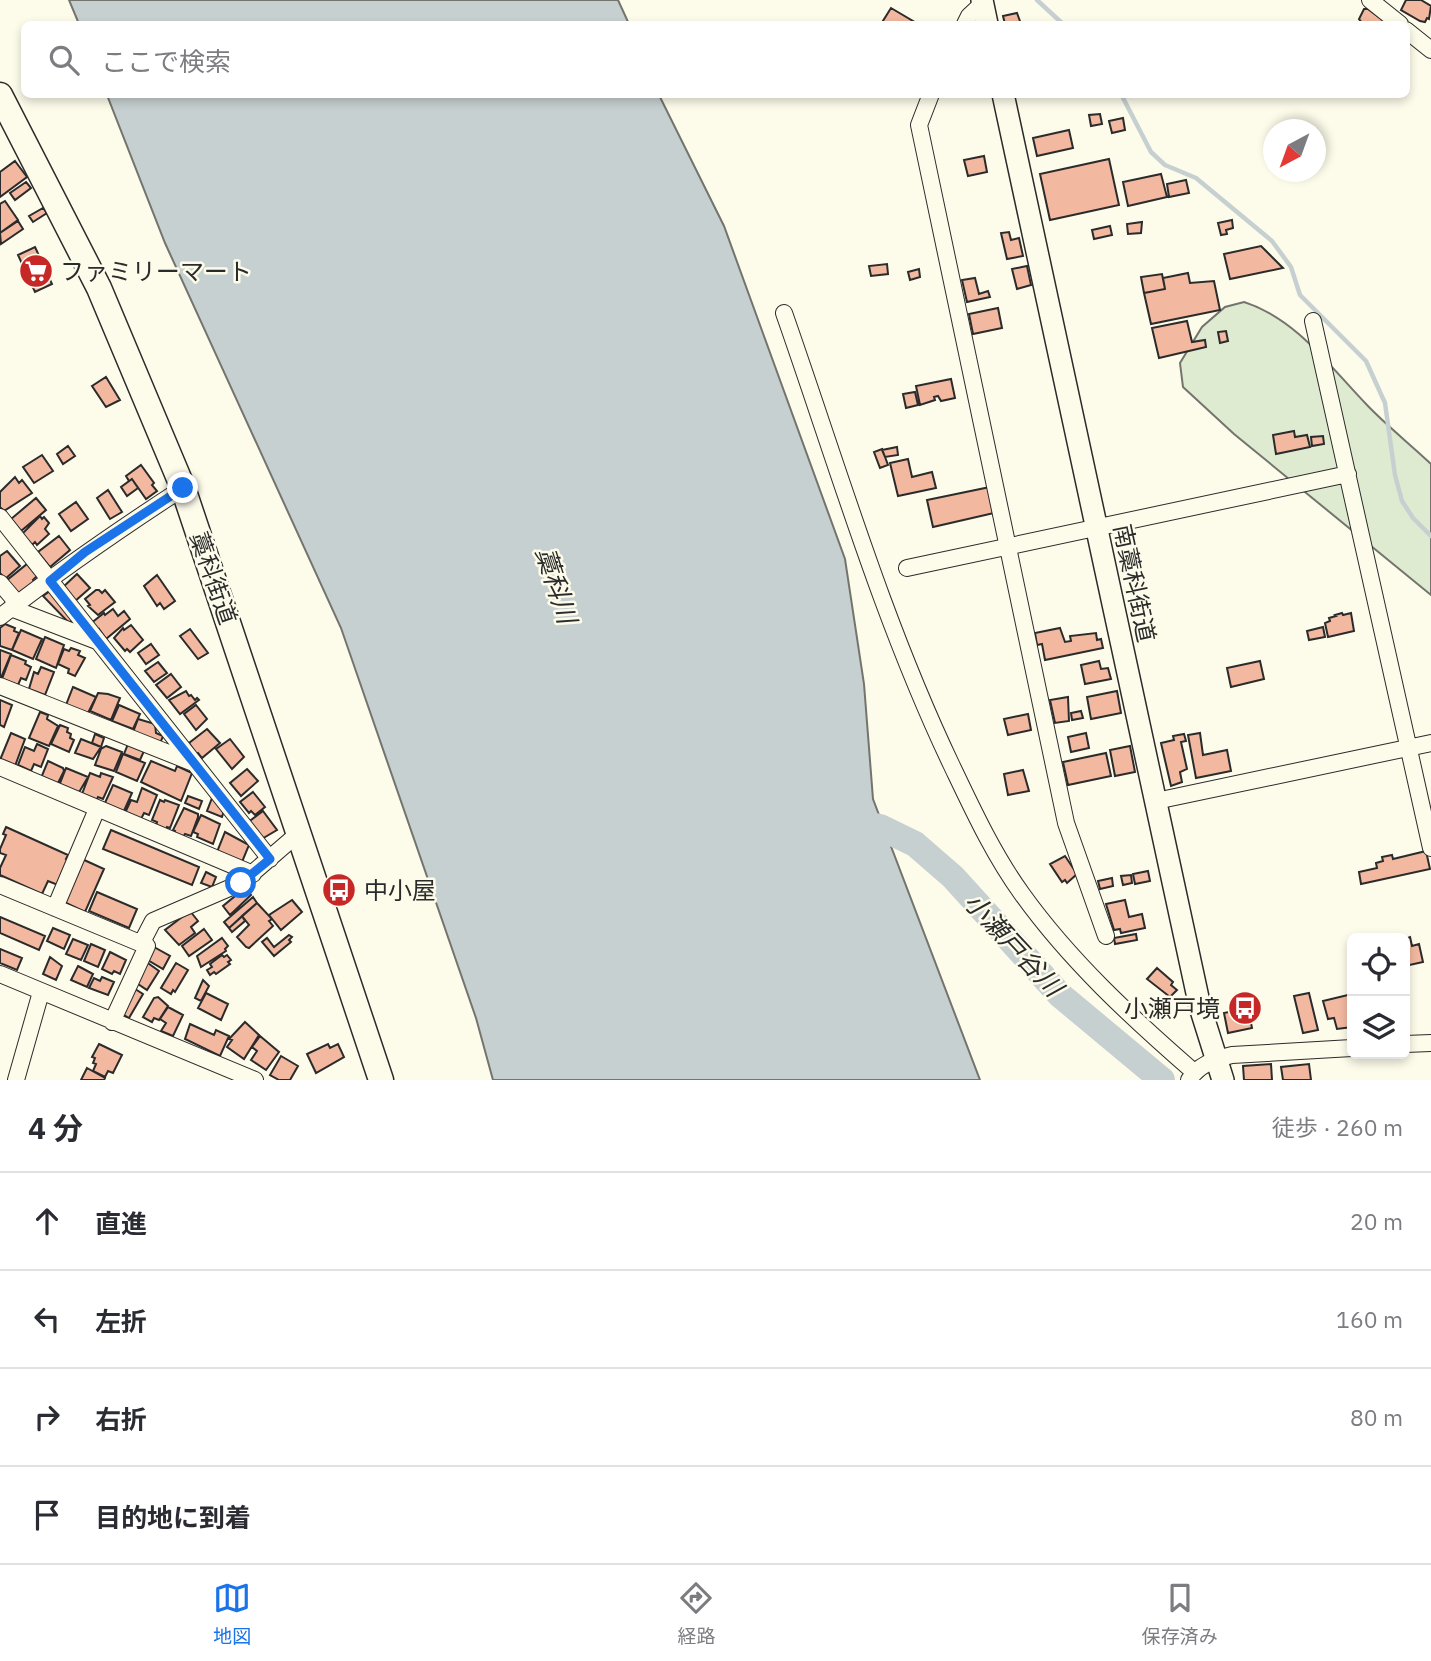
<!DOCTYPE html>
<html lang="ja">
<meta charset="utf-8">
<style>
:root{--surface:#fff;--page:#f7f7f7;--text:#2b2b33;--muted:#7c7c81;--line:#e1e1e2;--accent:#1a73e8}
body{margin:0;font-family:"IBM Plex Sans","Noto Sans JP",sans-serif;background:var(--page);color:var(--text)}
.controls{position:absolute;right:21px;bottom:21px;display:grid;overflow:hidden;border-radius:10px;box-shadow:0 4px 10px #0003}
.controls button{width:63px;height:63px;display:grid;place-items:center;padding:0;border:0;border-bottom:2px solid var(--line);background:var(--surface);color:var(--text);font:35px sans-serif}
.compass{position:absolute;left:1263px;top:119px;width:63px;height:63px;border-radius:50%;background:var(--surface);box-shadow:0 4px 10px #0003;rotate:221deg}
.stop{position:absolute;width:21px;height:21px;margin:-16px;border:5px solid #1a73e8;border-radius:50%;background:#fff}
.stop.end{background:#1a73e8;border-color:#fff;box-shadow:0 2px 7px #0008}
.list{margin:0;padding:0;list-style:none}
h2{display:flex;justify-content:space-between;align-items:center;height:91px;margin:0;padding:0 28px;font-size:30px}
h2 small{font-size:23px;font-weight:400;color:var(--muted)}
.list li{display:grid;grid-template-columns:46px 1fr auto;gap:21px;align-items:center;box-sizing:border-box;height:98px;padding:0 28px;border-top:2px solid var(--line)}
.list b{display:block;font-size:26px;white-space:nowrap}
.list em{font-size:23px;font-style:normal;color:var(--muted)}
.icon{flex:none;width:38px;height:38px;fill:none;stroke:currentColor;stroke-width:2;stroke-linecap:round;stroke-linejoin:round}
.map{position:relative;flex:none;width:1431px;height:1080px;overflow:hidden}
.search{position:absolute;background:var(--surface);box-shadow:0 4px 10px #0003;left:21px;right:21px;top:21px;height:77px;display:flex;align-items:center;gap:18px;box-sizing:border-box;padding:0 24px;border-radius:10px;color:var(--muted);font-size:26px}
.sheet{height:483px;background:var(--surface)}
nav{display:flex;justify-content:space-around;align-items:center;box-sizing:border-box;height:98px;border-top:2px solid var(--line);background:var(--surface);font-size:19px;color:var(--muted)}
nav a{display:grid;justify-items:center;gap:4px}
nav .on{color:var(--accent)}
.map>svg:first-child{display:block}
.green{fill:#deebd1;stroke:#74746e;stroke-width:2}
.water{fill:#c7d0d0;stroke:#74746e;stroke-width:2}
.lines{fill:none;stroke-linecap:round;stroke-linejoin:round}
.stream{stroke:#c7d0d0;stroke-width:4.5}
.river{stroke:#c7d0d0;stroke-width:26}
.building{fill:#f2b8a0;stroke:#2b2b2b;stroke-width:2}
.minor-casing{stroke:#2b2b2b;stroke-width:18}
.major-casing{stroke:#2b2b2b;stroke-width:24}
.highway-casing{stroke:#2b2b2b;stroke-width:27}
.minor{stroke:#fdfbea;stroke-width:16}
.major{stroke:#fdfbea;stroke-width:21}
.highway{stroke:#fdfbea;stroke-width:24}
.route{stroke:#1a73e8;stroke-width:9}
.labels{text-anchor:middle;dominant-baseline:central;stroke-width:5;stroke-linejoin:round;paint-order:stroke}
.poi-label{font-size:24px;fill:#2b2b2b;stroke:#fdfbea;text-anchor:start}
.street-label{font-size:24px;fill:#2b2b2b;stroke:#fdfbea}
.water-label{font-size:26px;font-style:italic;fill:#2b2b2b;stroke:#fdfbea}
</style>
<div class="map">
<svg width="1431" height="1080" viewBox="0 0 1431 1080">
<rect width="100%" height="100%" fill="#fdfbea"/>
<path class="green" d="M1244,302c53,17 86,65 123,103 20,21 43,39 64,59v131l-197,-161 -51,-47 -3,-24 22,-36 23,-20z"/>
<path class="water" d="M69,0h549l11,24h-550z
M107,95h552l65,131 121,333 19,125 9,115 107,281h-487l-17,-62 -135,-390 -176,-385z"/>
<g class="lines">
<path class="stream" d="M1037,0l26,24
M1121,94l30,58 14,13 31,13 76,63 19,26 9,28 66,66 19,42 10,72 7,26 11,17 18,18"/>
<path class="river" d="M859,823l21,4 35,17 38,33 107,118 102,85"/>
</g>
<path class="building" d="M1406,0h15l10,6 -2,13 -2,-1 -2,4 -5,-1 -19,-11z
M891,8l27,16h-37z
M1364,9h4l20,15h-25l-4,-5z
M1017,13l4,11h-16l-2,-8z
M1100,114l2,10 -11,2 -2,-11z
M1123,118l2,12 -13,3 -3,-12z
M1069,130l4,18 -36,8 -4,-18z
M984,156l3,16 -19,4 -4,-16z
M1109,159l10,46 -69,15 -10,-46z
M15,161l12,16 -27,20v-25z
M1161,174l6,23 -39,9 -5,-24z
M1186,180l3,13 -20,4 -2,-13z
M26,182l5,6 -16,12 -5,-7z
M5,201l13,19 -18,13v-29z
M43,208l4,5 -14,9 -4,-6z
M1232,220l1,8 -7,2 1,4 -6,1 -3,-12z
M18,221l5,8 -22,15 -1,-11z
M1142,222l-1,11 -13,1 -1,-10z
M1110,226l2,9 -18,4 -2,-9z
M1009,232l2,8 8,-2 4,18 -16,3 -6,-26z
M1261,246l22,22 -53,11 -6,-25z
M35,247l17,37 -17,8 -17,-37z
M887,264l1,10 -17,2 -2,-10z
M1027,266l4,19 -14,4 -5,-20z
M919,269l1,8 -10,3 -2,-8z
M1188,273l2,10 24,-2 6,29 -69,14 -7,-31 21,-4 -2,-11z
M1162,274l3,15 -21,4 -3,-16z
M975,278l4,16 9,-3 2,6 -23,5 -5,-22z
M998,308l4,20 -29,6 -4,-20z
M1187,321l5,21 13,-2 1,7 -47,11 -7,-30z
M1226,331l2,10 -8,2 -2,-11z
M106,377l14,23 -14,7 -14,-21z
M951,379l4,19 -14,3 -3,-5 -4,1 1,3 -15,5 -4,-19z
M915,392l3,13 -12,3 -3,-14z
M1294,431l1,6 12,-2 3,12 -34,7 -3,-19z
M1323,436l1,8 -12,2 -1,-9z
M68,446l7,10 -12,8 -6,-10z
M897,447l1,8 -13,2 -3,-7z
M882,449l6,16 -8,3 -6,-16z
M42,455l11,16 -19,12 -11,-16z
M908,459l4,18 20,-5 4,16 -38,8 -8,-33z
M141,465l13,18 -2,2 5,6 -11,8 -14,-20 -3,2 -3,-5z
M15,477l4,6 3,-3 10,13 -28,18 -4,-4v-15z
M132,479l6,9 -11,8 -6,-9z
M990,487l4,26 -61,14 -6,-27z
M108,490l14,22 -12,7 -13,-21z
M36,498l10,12 -25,21 -10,-12z
M76,502l12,17 -17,12 -12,-17z
M40,516l2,3 2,-2 5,6 -4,6 4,5 -12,11 -2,-3 -3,3 -10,-11z
M59,536l11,14 -20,17 -12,-15z
M7,551l13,15 -15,13 -5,-6v-17z
M27,564l10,12 -4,4 2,3 -18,11 -11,-13z
M77,574l13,14 -16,14 -12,-14z
M157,575l18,26 -11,8 -4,-6 -3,3 -13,-20z
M96,590h3l3,3 3,-3 10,12 -17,13 -10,-9 2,-1 -5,-6z
M50,591l23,29 -4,3 -26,-27z
M113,609l5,7 6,-5 6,8 -24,20 -7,-10 -3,3 -6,-8 14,-11 1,2z
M1342,613l1,2 8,-2 3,18 -26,6 -3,-14 5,-2 -1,-3 7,-2 -1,-1z
M5,624l10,4 -1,3 5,2 -7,17 -12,-4v-18z
M131,625l12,15 -13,12 -3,-3 -2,2 -11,-13 9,-10 1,2z
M1323,627l2,10 -16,3 -2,-9z
M1060,628l5,14 6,-1 -1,-5 26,-3 1,7 4,-1 2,9 -58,12 -3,-16 -5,1 -2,-12z
M190,629l18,24 -10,6 -18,-23z
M21,630l21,9 -9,20 -21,-9z
M45,637l19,8 -8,23 -20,-9z
M151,644l8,11 -13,9 -8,-11z
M71,648l9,3 -2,4 7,3 -10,18 -7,-3 1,-4 -11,-5 6,-15 5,2z
M0,650l11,4 -11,26z
M11,655l15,6 -1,3 6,3 -5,13 -5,-2 -3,7 -16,-6z
M1099,661l2,8 7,-1 3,11 -26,5 -4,-19z
M1260,661l4,18 -33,8 -4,-19z
M158,662l9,11 -13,9 -9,-11z
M41,667l13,5 -9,23 -16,-6 5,-17 4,2z
M171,674l10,13 -14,11 -11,-13z
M73,687l23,10 -8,16 -22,-8z
M186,691l3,5 2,-1 4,5 2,-2 2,2 -19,14 -11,-14z
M1117,691l4,22 -30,6 -4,-22z
M98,693l10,1 12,4 -9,22 -21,-9z
M1068,697l1,24 -14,2 -5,-23z
M0,700l12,5 -8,22 -4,-2z
M119,705l21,9 -7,15 -21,-8z
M196,705l11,14 -11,11 -12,-16z
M1081,711l2,7 -11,2 -1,-7z
M40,712l8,3 -1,4 11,7 -9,20 -20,-8z
M1028,714l3,16 -23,5 -4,-16z
M138,719l17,5 1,9 7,3 -4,10 -27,-11z
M60,725l8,3 -1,4 4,2 -1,4 4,2 -5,12 -18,-8z
M207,729l13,14 -18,15 -4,-5 -2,1 -7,-11z
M11,733l14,6 -10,27 -15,-6z
M1086,733l3,15 -18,4 -3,-15z
M1200,733l3,22 24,-5 4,21 -35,7 -8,-43z
M95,734l9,4 -3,9 -9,-4z
M1184,734l2,7 -5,1 6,27 -7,3 2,10 -11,4 -10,-43 13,-3 -1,-4z
M81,739l20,8 -8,12 -18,-6z
M230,739l14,18 -12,12 -16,-20z
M37,744l11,5 -7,18 -7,-3 -3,7 -13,-6 7,-18 9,4z
M128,744l16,7 -4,9 -16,-6z
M106,746l16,6 -8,19 -19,-6 6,-16z
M1130,746l5,26 -20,4 -5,-26z
M1106,753l5,23 -43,9 -5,-23z
M123,754l22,9 -8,18 -21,-9z
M48,761l15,7 1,3 -7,14 -16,-7z
M151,761l24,10 2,-5 15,7 -11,28 -40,-19z
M66,768l22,9 -10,17 -19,-8z
M247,769l11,12 -17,15 -11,-13z
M1023,770l6,21 -21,4 -4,-21z
M90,773l10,4 1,-4 12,4 -10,22 -5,-2 -2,4 -14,-7z
M113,785l19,8 -9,20 -19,-8z
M142,788l15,7 -8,20 -5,-2 -3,6 -16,-6 6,-13 6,2z
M253,792l12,15 -10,8 -4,-4 -2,2 -9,-11z
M188,796l14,5 -3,8 -14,-6z
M212,798l12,13 -2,6 -15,-6z
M160,800l4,2 1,-2 14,5 -9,23 -3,-1 -1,3 -10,-4 1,-4 -5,-2z
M184,808l14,6v3l-7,19 -6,-2 -2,3 -9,-4 1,-2 -2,-1z
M263,811l14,19 -17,10 -13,-17z
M201,815l19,9 -7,20 -16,-7 1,-3 -5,-2z
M6,827l62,28 -2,4 3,1 -11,25 -10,-4 -6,13 -42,-19v-7l6,-13 -6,-2v-4l6,-14 -3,-1z
M111,830l88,37 -7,18 -89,-36z
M225,832l24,13 -7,17 -25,-10z
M1426,851l4,18 -69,15 -2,-12 18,-4 -1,-5 7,-2 -1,-4 10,-2 1,4z
M1065,856l12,18 -10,9 -2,-3 -3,2 -12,-18z
M82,859l22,10 -19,43 -21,-10z
M1148,871l2,10 -15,3 -2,-10z
M206,872l10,5 -4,10 -11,-4z
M1131,875l1,8 -9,2 -2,-9z
M1112,878l1,8 -13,3 -2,-8z
M245,888l6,7 -21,20 -7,-9z
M97,892l40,17 -8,19 -40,-17z
M253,897l4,6 -28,25 -5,-6z
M292,900l10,12 -21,18 -12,-15z
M1125,900l4,17 13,-3 3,14 -24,5 -1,-4 -6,1 -8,-26z
M257,903l15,16 -3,2 4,5 -24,22 -3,-1 -9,-10 12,-12 -7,-9z
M190,911l8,10 -7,6 4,6 -16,12 -14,-15z
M242,916l3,5 -13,11 -3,-4z
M0,917l45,19 -6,14 -39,-17z
M53,928l17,7 -6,14 -17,-8z
M204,929l8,11 -23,16 -7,-10z
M1136,934l1,6 -22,4 -1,-6z
M289,935l3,2 -3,3 2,2 -17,14 -12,-14 5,-4 7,9z
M1410,937l2,9 7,-2 4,18 -18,4v-27z
M222,938l6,8 -3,3 1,2 -25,16 -4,-11z
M73,939l15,6 -7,15 -15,-6z
M91,944l14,6 -7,17 -14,-6z
M154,947l16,9 -7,13 -17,-10z
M0,949l22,9 -5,12 -17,-7z
M110,952l16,8 -6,14 -6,-3 -2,3 -10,-5z
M222,955l2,2 3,-2 4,5 -3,2 2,2 -14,10 -2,-2 -4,3 -3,-5 5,-3 -2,-3z
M50,957l12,9 -6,14 -13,-6z
M145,961l14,10 -12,19 -12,-8z
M176,963l12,7 -13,22 -2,-2 -2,4 -10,-6z
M78,966l15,8 -6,13 -16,-7z
M1157,968l16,14 -2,3 6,5 -7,7 -23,-18z
M102,977l12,5 -6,13 -19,-7 5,-10 6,3z
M203,980l6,6 -8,15 -6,-3z
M132,987l11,7 -14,24 -10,-6z
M206,993l22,11 -7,16 -23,-12z
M1309,993l9,37 -15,3 -9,-37z
M1352,994v33l-15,2 -3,-11 -6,1 -5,-18z
M158,997l10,9 -9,14 -5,-2 -2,4 -9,-5 11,-19z
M168,1007l15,8 -10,21 -12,-5 5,-8 -6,-4z
M1248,1008l4,20 -24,5 -4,-20z
M245,1022l14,13 -15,24 -17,-12 5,-7 -3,-1z
M190,1024l24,11 2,-5 13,6 -9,20 -35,-17z
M260,1036l19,16 -13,18 -15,-10 6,-9 -5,-4z
M99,1044l23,11 -9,18 -5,-2 -3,6 -12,-6 3,-7 -3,-1 2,-5 -3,-1z
M328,1044l2,4 8,-4 6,13 -28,16 -9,-19z
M281,1056l17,10 -8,14h-11l-9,-5z
M1271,1064l1,16h-28l-1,-14z
M1309,1064l2,16h-28l-2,-13z
M87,1068l18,10 -1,2h-23z"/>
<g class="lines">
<g class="minor-casing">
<path id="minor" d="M1370,0l30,24
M965,24l4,-8 14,-13
M1406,30l25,20
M931,94l-12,31 147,698 40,113
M784,313c53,151 98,306 167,451 21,44 42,90 71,130 48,67 110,124 172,178
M1313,321l118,527
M0,517l270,342
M907,568l441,-94
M0,583l18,21
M11,608l86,33
M0,617c59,-46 120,-88 183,-129
M0,686l191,76
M0,767l253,107
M1156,801l275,-58
M0,885l147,61 -35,76
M55,908l42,-99
M141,944l12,-23 88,-38 59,-51
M0,974l255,106
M1405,1044l26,-1
M16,1080l25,-88
M1189,1080c9,-15 26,-21 43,-25l120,-7"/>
</g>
<g class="major-casing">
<path id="major" d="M982,0l5,24
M1003,94l197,913 23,73"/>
</g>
<g class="highway-casing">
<path id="highway" d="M0,95l99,193 84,200 198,592"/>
</g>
<use href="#minor" class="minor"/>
<use href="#major" class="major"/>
<use href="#highway" class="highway"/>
</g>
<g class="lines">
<path class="route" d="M183,488l-98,64 -35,29 220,278 -29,24"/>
</g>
<defs>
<g id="supermarket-disc" transform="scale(1.75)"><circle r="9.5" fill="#c62828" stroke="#fdfbea"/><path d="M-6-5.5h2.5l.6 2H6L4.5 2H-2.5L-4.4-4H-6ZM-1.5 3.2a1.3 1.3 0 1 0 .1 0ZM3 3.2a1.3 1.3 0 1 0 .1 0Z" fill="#fff"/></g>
<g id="bus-disc" transform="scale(1.75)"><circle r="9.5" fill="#c62828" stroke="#fdfbea"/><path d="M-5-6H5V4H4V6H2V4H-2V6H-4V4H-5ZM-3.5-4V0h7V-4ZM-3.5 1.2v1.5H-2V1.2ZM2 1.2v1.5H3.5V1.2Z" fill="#fff"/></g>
</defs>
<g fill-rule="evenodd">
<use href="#supermarket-disc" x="36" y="271"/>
<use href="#bus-disc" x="339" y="890"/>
<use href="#bus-disc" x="1245" y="1008"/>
</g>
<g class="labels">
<g class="poi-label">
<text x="60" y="271">ファミリーマート</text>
<text x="364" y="890">中小屋</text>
<text x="1220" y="1008" text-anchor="end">小瀬戸境</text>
</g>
<g class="street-label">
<text transform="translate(214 578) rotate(71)">藁科街道</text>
<text transform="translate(1135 583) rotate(78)">南藁科街道</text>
</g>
<g class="water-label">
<text transform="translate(557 585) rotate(72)">藁科川</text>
<text transform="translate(1014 944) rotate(47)">小瀬戸谷川</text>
</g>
</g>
</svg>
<div class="controls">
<button><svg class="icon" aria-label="locate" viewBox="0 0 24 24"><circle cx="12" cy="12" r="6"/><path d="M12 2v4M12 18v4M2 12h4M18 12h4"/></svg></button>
<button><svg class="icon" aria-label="layers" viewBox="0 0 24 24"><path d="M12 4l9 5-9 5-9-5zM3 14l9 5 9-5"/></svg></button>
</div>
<svg class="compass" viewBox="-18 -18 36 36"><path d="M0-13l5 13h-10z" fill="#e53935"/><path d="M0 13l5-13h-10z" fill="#7c7c81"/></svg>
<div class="stop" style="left:241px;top:883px"></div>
<div class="stop end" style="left:183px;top:488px"></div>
<div class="search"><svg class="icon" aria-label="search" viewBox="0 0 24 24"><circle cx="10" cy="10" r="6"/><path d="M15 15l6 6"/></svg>ここで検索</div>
</div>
<section class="sheet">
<h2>4 分<small>徒歩 · 260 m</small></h2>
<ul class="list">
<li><svg class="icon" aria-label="ahead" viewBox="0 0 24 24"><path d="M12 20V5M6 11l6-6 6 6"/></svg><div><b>直進</b></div><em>20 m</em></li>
<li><svg class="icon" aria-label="left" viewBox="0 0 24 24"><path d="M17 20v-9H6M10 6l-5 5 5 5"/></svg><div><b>左折</b></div><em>160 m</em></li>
<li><svg class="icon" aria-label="right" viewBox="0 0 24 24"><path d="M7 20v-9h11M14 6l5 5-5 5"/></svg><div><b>右折</b></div><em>80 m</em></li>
<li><svg class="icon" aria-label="arrive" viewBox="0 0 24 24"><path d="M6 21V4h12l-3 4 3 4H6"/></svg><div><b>目的地に到着</b></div></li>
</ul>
</section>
<nav>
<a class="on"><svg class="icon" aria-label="map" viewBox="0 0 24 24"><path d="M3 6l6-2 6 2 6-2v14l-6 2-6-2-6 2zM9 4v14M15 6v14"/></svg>地図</a>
<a><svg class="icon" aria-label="directions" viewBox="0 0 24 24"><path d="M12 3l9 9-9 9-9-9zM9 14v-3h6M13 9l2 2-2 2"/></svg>経路</a>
<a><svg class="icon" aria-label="saved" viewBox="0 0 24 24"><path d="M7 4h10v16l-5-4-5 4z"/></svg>保存済み</a>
</nav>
